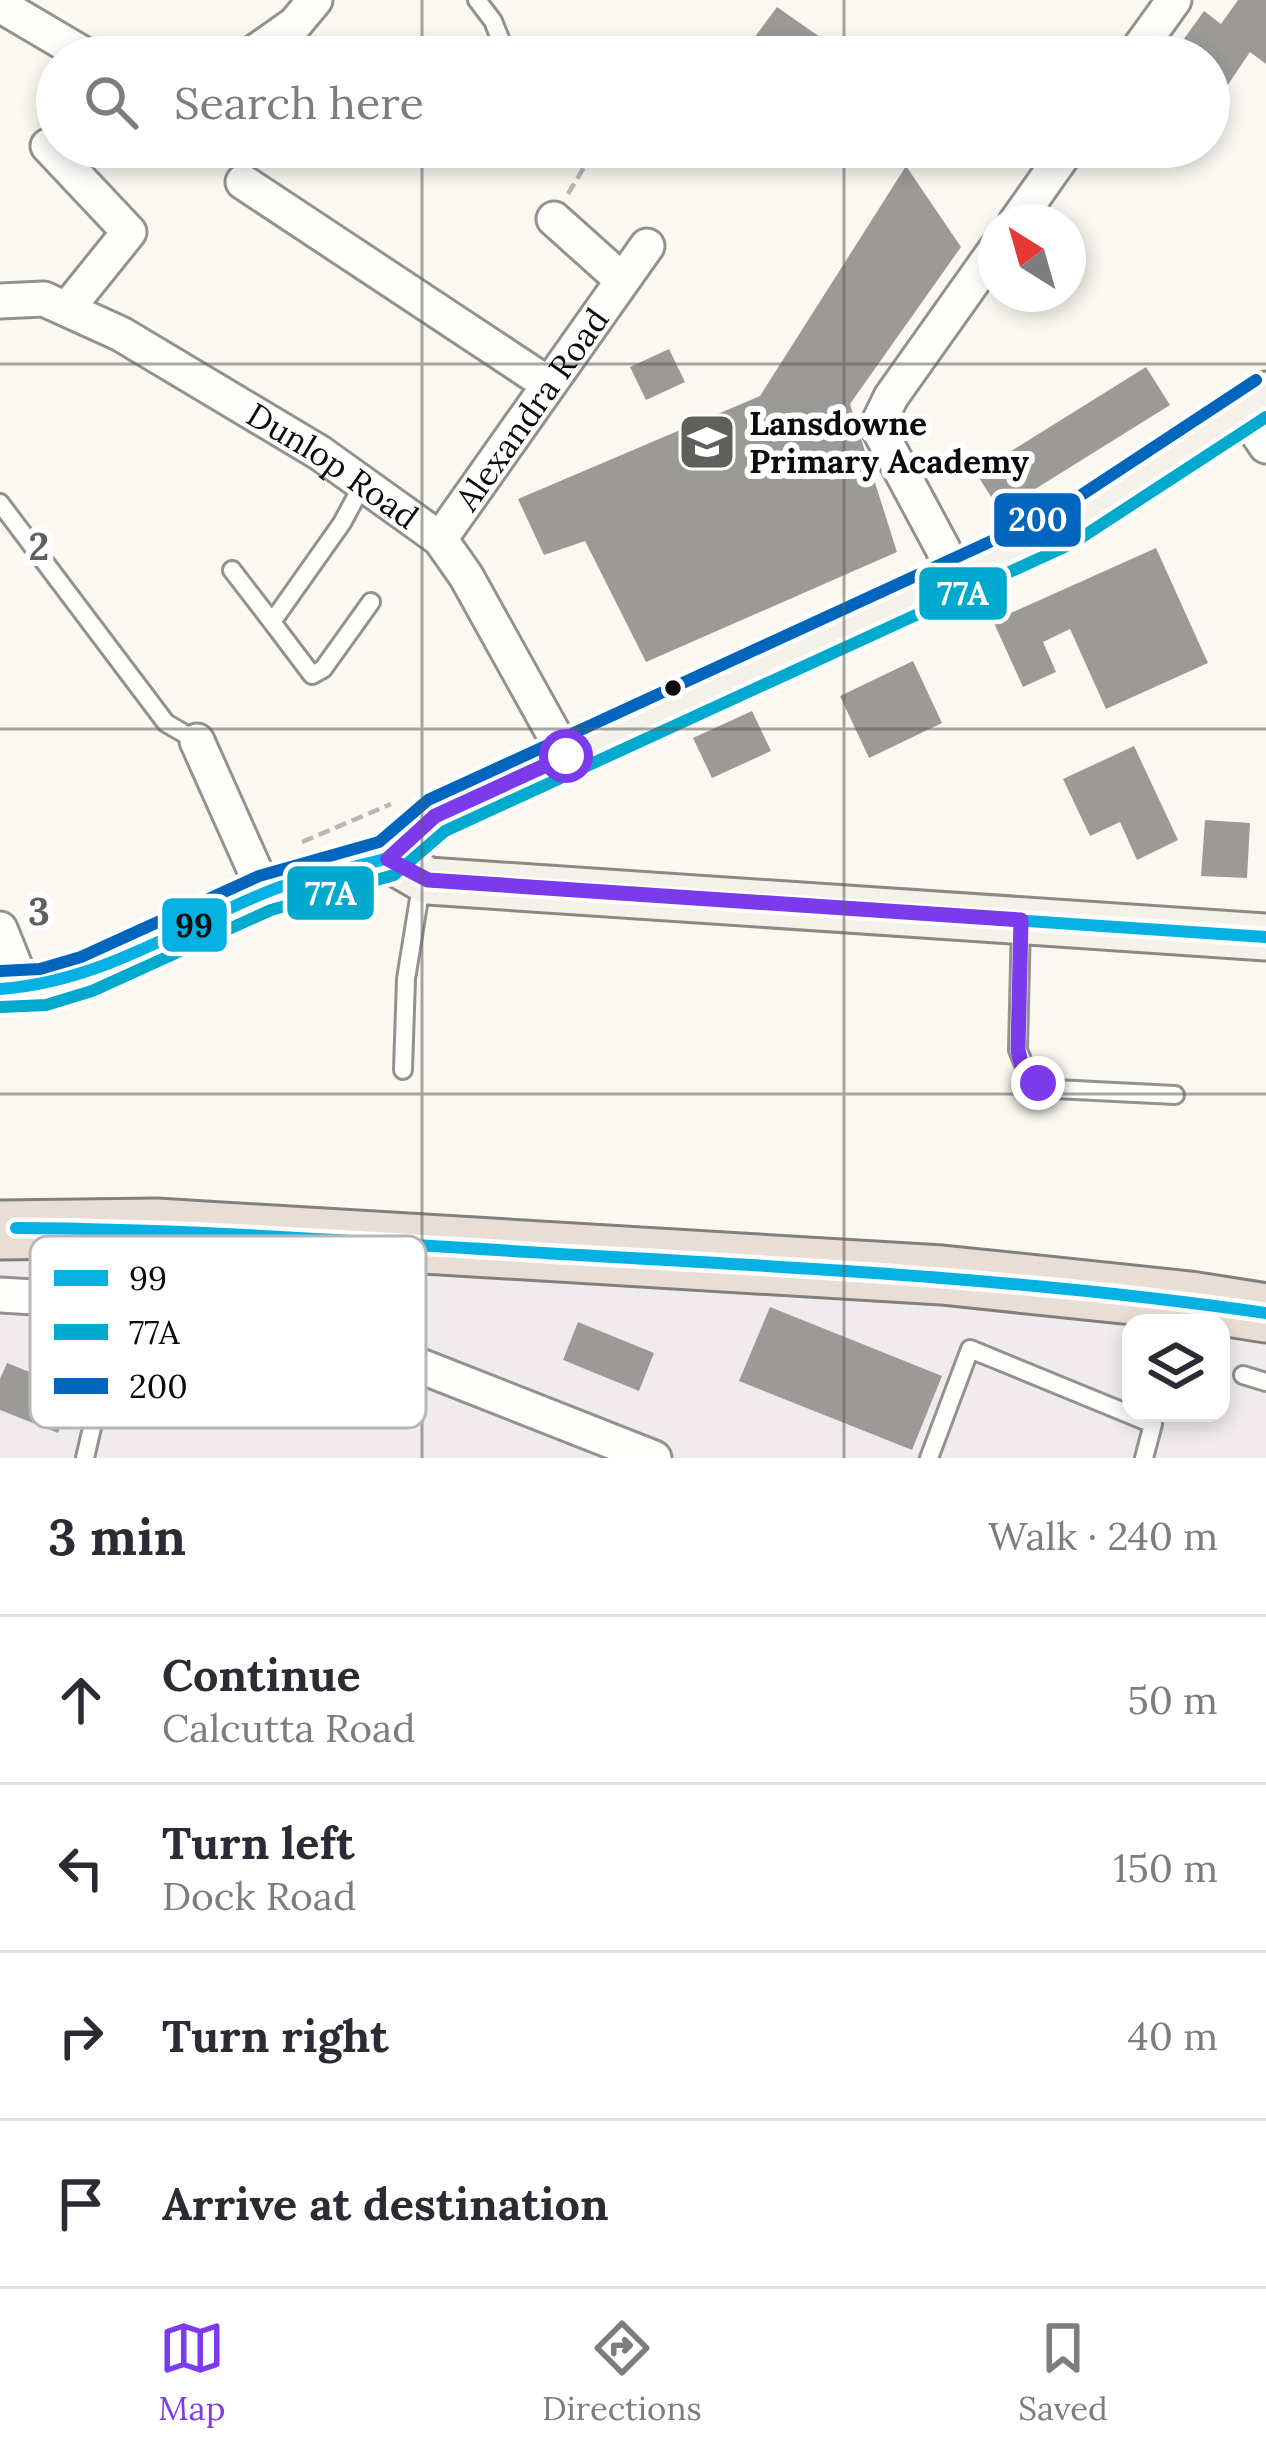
<!DOCTYPE html>
<meta charset="utf-8">
<style>
:root{--surface:#fff;--page:#f7f7f7;--text:#2b2b33;--muted:#7c7c81;--line:#e1e1e2;--accent:#7c3aed}
body{margin:0;font-family:Lora,serif;background:var(--page);color:var(--text)}
.controls{position:absolute;right:36px;bottom:36px;display:grid;overflow:hidden;border-radius:24px;box-shadow:0 6px 18px #0003}
.controls button{width:108px;height:108px;display:grid;place-items:center;padding:0;border:0;border-bottom:3px solid var(--line);background:var(--surface);color:var(--text);font:60px sans-serif}
.compass{position:absolute;left:978px;top:204px;width:108px;height:108px;border-radius:50%;background:var(--surface);box-shadow:0 6px 18px #0003;rotate:323deg}
.stop{position:absolute;width:36px;height:36px;margin:-27px;border:9px solid #7c3aed;border-radius:50%;background:#fff}
.stop.end{background:#7c3aed;border-color:#fff;box-shadow:0 3px 12px #0008}
.list{margin:0;padding:0;list-style:none}
h2{display:flex;justify-content:space-between;align-items:center;height:156px;margin:0;padding:0 48px;font-size:51px}
h2 small{font-size:39px;font-weight:400;color:var(--muted)}
.list li{display:grid;grid-template-columns:78px 1fr auto;gap:36px;align-items:center;box-sizing:border-box;height:168px;padding:0 48px;border-top:3px solid var(--line)}
.list b{display:block;font-size:45px;white-space:nowrap}
.list p{margin:0;font-size:39px;white-space:nowrap;color:var(--muted)}
.list em{font-size:39px;font-style:normal;color:var(--muted)}
.icon{flex:none;width:66px;height:66px;fill:none;stroke:currentColor;stroke-width:2;stroke-linecap:round;stroke-linejoin:round}
.map{position:relative;flex:none;width:1266px;height:1458px;overflow:hidden}
.search{position:absolute;background:var(--surface);box-shadow:0 6px 18px #0003;left:36px;right:36px;top:36px;height:132px;display:flex;align-items:center;gap:30px;box-sizing:border-box;padding:0 42px;border-radius:66px;color:var(--muted);font-size:45px}
.sheet{height:828px;background:var(--surface)}
nav{display:flex;justify-content:space-around;align-items:center;box-sizing:border-box;height:168px;border-top:3px solid var(--line);background:var(--surface);font-size:33px;color:var(--muted)}
nav a{display:grid;justify-items:center;gap:6px}
nav .on{color:var(--accent)}
.map>svg:first-child{display:block}
.industrial{fill:#f1ebee}
.building{fill:#9c9a97}
.lines{fill:none;stroke-linecap:round;stroke-linejoin:round}
.lane-casing{stroke:#93928f;stroke-width:22}
.street-casing{stroke:#93928f;stroke-width:39}
.secondary-casing{stroke:#8a8986;stroke-width:51}
.highway-casing{stroke:#80807c;stroke-width:63}
.path{stroke:#b7b7b6;stroke-width:4.5;stroke-dasharray:12 6;stroke-linecap:butt}
.lane{stroke:#fefefd;stroke-width:16}
.street{stroke:#fefefd;stroke-width:33}
.secondary{stroke:#f4f2e8;stroke-width:45}
.highway{stroke:#e8ded6;stroke-width:57}
.bus-1-casing{stroke:#fff;stroke-width:21}
.bus-2-casing{stroke:#fff;stroke-width:21}
.bus-3-casing{stroke:#fff;stroke-width:21}
.bus-1{stroke:#05b1e3;stroke-width:12}
.bus-2{stroke:#00a9ce;stroke-width:12}
.bus-3{stroke:#0065bd;stroke-width:12}
.route{stroke:#7c3aed;stroke-width:15}
.grid{fill:none;stroke:#5f5f5c;stroke-width:3;stroke-opacity:0.55}
.bus-dot{fill:#0c0c0c;stroke:#fff;stroke-width:4.5}
.labels{text-anchor:middle;dominant-baseline:central;stroke-width:12;stroke-linejoin:round;paint-order:stroke}
.street-label{font-size:33px;fill:#0c0c0c;stroke:#fff}
.poi-label{font-size:33px;font-weight:bold;fill:#0c0c0c;stroke:#fff;text-anchor:start}
.key{fill:#fff;stroke:#b6b6b6;stroke-width:3}
.key-label{font-size:33px;fill:#0c0c0c}
.grid-label{font-size:39px;text-anchor:middle;font-weight:bold;fill:#5f5f5c;stroke:#fff;stroke-width:12;stroke-linejoin:round;paint-order:stroke}
.line-badge{stroke:#fff;stroke-width:4.5}
.badge-label{font-size:33px;text-anchor:middle;font-weight:bold;fill:#fff}
.pale-badge-label{font-size:33px;text-anchor:middle;font-weight:bold;fill:#111}
</style>
<div class="map">
<svg width="1266" height="1458" viewBox="0 0 1266 1458">
<rect width="100%" height="100%" fill="#faf8f1"/>
<path class="industrial" d="M133,1250l709,45 289,28v90h90v-81l45,6v120h-1266v-205z"/>
<path class="building" d="M1238,0h28v64l-16,-12 -41,61v-56h-38l33,-46 17,13z
M777,7l60,42 -6,8h-28l-17,-12 -9,12h-37z
M906,166l55,81 -111,157 47,148 -251,110 -61,-121 -41,14 -26,-56 242,-103z
M669,349l16,33 -39,18 -16,-33z
M1146,367l24,38 -170,106 -24,-38z
M1156,548l52,115 -102,46 -36,-80 -27,13 13,30 -33,15 -30,-66z
M913,661l29,62 -73,35 -29,-62z
M752,711l19,40 -59,27 -19,-40z
M1134,746l44,94 -41,20 -17,-38 -30,14 -27,-57z
M1205,820l45,3 -3,55 -46,-2z
M770,1307l172,69 -30,74 -173,-69z
M578,1322l76,31 -15,38 -76,-31z
M7,1363l68,27 -17,43 -58,-23v-31z"/>
<g class="lines">
<g class="lane-casing">
<path id="lane" d="M477,0l16,21 8,20
M363,484l-21,39 -70,99 40,53 11,-6 48,-67
M0,503l166,220 31,18
M232,570l40,52
M1021,921l-3,129 10,24 27,15 120,6
M403,1070l3,-91 16,-99
M68,1297l36,79 -19,82
M1243,1375l23,7
M929,1458l41,-109 183,75 -9,34"/>
</g>
<g class="street-casing">
<g id="street">
<path d="M0,5l88,52"/>
<path d="M248,57l47,-33 20,-24"/>
<path d="M1133,57l41,-57"/>
<path d="M48,146l81,86 -62,77"/>
<path d="M243,182l305,202"/>
<path d="M554,219l68,61"/>
<path d="M1016,222l53,-75"/>
<path id="s1" d="M0,301l44,-2 77,35 199,119 120,86 26,37 100,180"/>
<path d="M1242,411l24,35"/>
<path id="s2" d="M440,539l207,-293"/>
<path d="M955,580l-12,-31 -66,-123 14,-29 105,-148"/>
<path d="M197,741l68,152"/>
<path d="M0,929l17,42 2,18"/>
<path d="M0,1295l186,11 153,28 315,124"/>
</g>
</g>
<g class="secondary-casing">
<path id="secondary" d="M388,858l40,23 838,56
M0,989l43,-2 44,-13 178,-81 123,-35 47,-42 631,-289 200,-132"/>
</g>
<g class="highway-casing">
<path id="highway" d="M0,1230l156,-2 786,47 248,26 76,12"/>
</g>
<path class="path" d="M574,147l14,9
M568,194l28,-47
M302,842l89,-38"/>
<use href="#lane" class="lane"/>
<use href="#street" class="street"/>
<use href="#secondary" class="secondary"/>
<use href="#highway" class="highway"/>
<g class="bus-1-casing">
<path id="bus-1" d="M388,858l40,23 838,56
M0,989c98,-7 174,-58 262,-95 40,-17 84,-24 126,-36
M16,1228c188,1 375,16 562,27 230,13 460,25 688,58"/>
</g>
<g class="bus-2-casing">
<path id="bus-2" d="M1,1007l45,-2 46,-14 179,-81 123,-35 51,-44 628,-288 193,-126"/>
</g>
<g class="bus-3-casing">
<path id="bus-3" d="M0,971l40,-2 41,-12 178,-81 120,-34 49,-42 629,-289 199,-131"/>
</g>
<use href="#bus-1" class="bus-1"/>
<use href="#bus-2" class="bus-2"/>
<use href="#bus-3" class="bus-3"/>
</g>
<g class="lines">
<path class="route" d="M566,756l-131,60 -47,43 40,21 593,40 -3,130 3,13 17,20"/>
</g>
<path class="grid" d="M422,0v57M844,0v57M422,147v1311M844,147v1311M0,364h1266M0,729h1266M0,1094h1266"/>
<defs>
<g id="school-square" transform="scale(3)"><rect x="-9" y="-9" width="18" height="18" rx="4" fill="#5f5f5c" stroke="#fff"/><path d="M0-5L7-2L0 1L-7-2ZM-4 1L0 2.5L4 1V4Q0 6-4 4Z" fill="#fff"/></g>
</defs>
<g fill-rule="evenodd">
<use href="#school-square" x="707" y="442"/>
</g>
<circle class="bus-dot" cx="673" cy="688" r="10"/>
<g class="labels">
<g class="street-label">
<text stroke="none"><textPath href="#s2" startOffset="159">Alexandra Road</textPath></text>
<text stroke="none"><textPath href="#s1" startOffset="378">Dunlop Road</textPath></text>
</g>
<g class="poi-label">
<text x="749" y="423">Lansdowne<tspan x="749" dy="38">Primary Academy</tspan></text>
</g>
</g>
<rect x="30" y="1236" width="396" height="192" rx="18" class="key"/>
<rect x="54" y="1270" width="54" height="16" fill="#05b1e3"/>
<rect x="54" y="1324" width="54" height="16" fill="#00a9ce"/>
<rect x="54" y="1378" width="54" height="16" fill="#0065bd"/>
<g class="key-label">
<text x="129" y="1290">99</text>
<text x="129" y="1344">77A</text>
<text x="129" y="1398">200</text>
</g>
<g class="grid-label">
<text x="39" y="560">2</text>
<text x="39" y="925">3</text>
</g>
<g class="line-badge">
<rect x="992" y="491" width="91" height="58" rx="12" fill="#0065bd"/>
<rect x="917" y="565" width="92" height="57" rx="12" fill="#00a9ce"/>
<rect x="285" y="864" width="91" height="58" rx="12" fill="#00a9ce"/>
<rect x="160" y="896" width="69" height="58" rx="12" fill="#05b1e3"/>
</g>
<g class="badge-label">
<text x="1038" y="531">200</text>
<text x="963" y="605">77A</text>
<text x="331" y="905">77A</text>
</g>
<g class="pale-badge-label">
<text x="194" y="937">99</text>
</g>
</svg>
<div class="controls">
<button><svg class="icon" aria-label="layers" viewBox="0 0 24 24"><path d="M12 4l9 5-9 5-9-5zM3 14l9 5 9-5"/></svg></button>
</div>
<svg class="compass" viewBox="-18 -18 36 36"><path d="M0-13l5 13h-10z" fill="#e53935"/><path d="M0 13l5-13h-10z" fill="#7c7c81"/></svg>
<div class="stop" style="left:566px;top:756px"></div>
<div class="stop end" style="left:1038px;top:1083px"></div>
<div class="search"><svg class="icon" aria-label="search" viewBox="0 0 24 24"><circle cx="10" cy="10" r="6"/><path d="M15 15l6 6"/></svg>Search here</div>
</div>
<section class="sheet">
<h2>3 min<small>Walk · 240 m</small></h2>
<ul class="list">
<li><svg class="icon" aria-label="ahead" viewBox="0 0 24 24"><path d="M12 20V5M6 11l6-6 6 6"/></svg><div><b>Continue</b><p>Calcutta Road</p></div><em>50 m</em></li>
<li><svg class="icon" aria-label="left" viewBox="0 0 24 24"><path d="M17 20v-9H6M10 6l-5 5 5 5"/></svg><div><b>Turn left</b><p>Dock Road</p></div><em>150 m</em></li>
<li><svg class="icon" aria-label="right" viewBox="0 0 24 24"><path d="M7 20v-9h11M14 6l5 5-5 5"/></svg><div><b>Turn right</b></div><em>40 m</em></li>
<li><svg class="icon" aria-label="arrive" viewBox="0 0 24 24"><path d="M6 21V4h12l-3 4 3 4H6"/></svg><div><b>Arrive at destination</b></div></li>
</ul>
</section>
<nav>
<a class="on"><svg class="icon" aria-label="map" viewBox="0 0 24 24"><path d="M3 6l6-2 6 2 6-2v14l-6 2-6-2-6 2zM9 4v14M15 6v14"/></svg>Map</a>
<a><svg class="icon" aria-label="directions" viewBox="0 0 24 24"><path d="M12 3l9 9-9 9-9-9zM9 14v-3h6M13 9l2 2-2 2"/></svg>Directions</a>
<a><svg class="icon" aria-label="saved" viewBox="0 0 24 24"><path d="M7 4h10v16l-5-4-5 4z"/></svg>Saved</a>
</nav>
